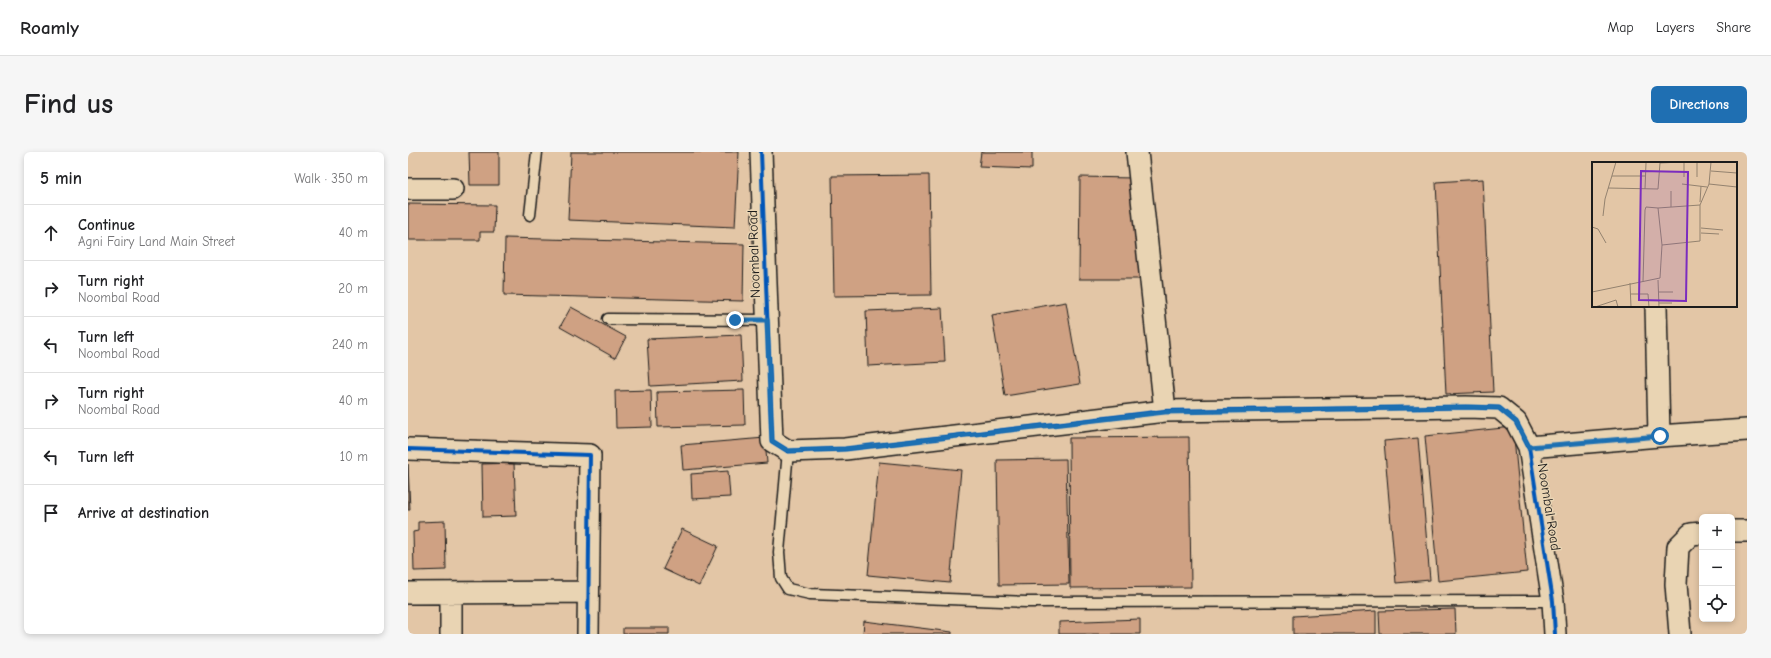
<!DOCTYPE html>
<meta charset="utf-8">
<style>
:root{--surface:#fff;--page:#f6f6f6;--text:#202124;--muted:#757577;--line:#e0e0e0;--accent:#1f6fb2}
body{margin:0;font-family:"Comic Neue",sans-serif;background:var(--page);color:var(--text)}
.controls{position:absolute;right:12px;bottom:12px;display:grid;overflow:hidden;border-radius:6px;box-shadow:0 2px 6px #0003}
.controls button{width:36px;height:36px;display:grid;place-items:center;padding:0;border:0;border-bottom:1px solid var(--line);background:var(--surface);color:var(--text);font:20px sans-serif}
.stop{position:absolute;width:12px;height:12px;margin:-9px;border:3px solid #1f6fb2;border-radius:50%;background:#fff}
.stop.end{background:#1f6fb2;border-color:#fff;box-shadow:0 1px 4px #0008}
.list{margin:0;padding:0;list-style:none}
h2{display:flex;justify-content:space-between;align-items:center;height:52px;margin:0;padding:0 16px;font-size:17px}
h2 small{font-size:13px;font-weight:400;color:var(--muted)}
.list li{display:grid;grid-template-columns:26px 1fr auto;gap:12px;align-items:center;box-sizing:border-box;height:56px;padding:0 16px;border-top:1px solid var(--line)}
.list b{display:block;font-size:15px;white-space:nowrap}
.list p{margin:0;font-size:13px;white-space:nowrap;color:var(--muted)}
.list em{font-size:13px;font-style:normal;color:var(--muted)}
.icon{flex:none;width:22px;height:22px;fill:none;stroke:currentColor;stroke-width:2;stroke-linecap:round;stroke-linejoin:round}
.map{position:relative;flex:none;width:1339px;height:482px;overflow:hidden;border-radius:6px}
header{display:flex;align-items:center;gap:24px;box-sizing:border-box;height:56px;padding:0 20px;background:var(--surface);border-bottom:1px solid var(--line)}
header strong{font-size:19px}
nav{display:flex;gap:22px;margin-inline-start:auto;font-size:14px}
.intro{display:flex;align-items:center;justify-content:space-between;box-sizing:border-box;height:96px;padding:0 24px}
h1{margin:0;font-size:28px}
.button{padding:10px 18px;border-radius:6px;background:var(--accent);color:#fff;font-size:14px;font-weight:700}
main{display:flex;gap:24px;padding:0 24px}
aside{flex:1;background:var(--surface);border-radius:6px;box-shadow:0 2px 6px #0003}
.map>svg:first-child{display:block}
.building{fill:#cfa183;stroke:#1c1c1c}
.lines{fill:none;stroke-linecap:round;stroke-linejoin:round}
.service-casing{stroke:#1c1c1c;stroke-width:13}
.minor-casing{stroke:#1c1c1c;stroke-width:24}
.service{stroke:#e9d4b3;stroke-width:10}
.minor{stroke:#e9d4b3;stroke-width:21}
.cycleway-casing{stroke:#e9d4b3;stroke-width:6}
.cycleway{stroke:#0057b8;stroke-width:4}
.route{stroke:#1f6fb2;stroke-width:5}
.labels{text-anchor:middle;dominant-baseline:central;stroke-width:3;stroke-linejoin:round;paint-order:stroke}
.street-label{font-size:14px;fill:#1c1c1c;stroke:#e9d4b3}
.inset-road{fill:none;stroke:#93826f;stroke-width:1}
.view{fill:#7b2cbf;fill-opacity:0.15;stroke:#7b2cbf;stroke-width:2}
.inset-edge{fill:none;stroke:#1c1c1c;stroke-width:2}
</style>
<header>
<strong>Roamly</strong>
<nav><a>Map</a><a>Layers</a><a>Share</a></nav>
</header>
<div class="intro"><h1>Find us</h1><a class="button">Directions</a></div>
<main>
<aside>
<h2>5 min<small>Walk · 350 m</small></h2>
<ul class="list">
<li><svg class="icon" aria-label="ahead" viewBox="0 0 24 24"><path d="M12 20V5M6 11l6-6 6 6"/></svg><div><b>Continue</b><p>Agni Fairy Land Main Street</p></div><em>40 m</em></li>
<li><svg class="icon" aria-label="right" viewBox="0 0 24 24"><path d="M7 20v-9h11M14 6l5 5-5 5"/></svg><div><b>Turn right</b><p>Noombal Road</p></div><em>20 m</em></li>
<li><svg class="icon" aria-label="left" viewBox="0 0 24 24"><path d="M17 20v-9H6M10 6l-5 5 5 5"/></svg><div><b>Turn left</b><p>Noombal Road</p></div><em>240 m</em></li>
<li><svg class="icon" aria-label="right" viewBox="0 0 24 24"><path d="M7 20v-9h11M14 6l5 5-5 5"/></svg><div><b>Turn right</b><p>Noombal Road</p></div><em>40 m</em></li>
<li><svg class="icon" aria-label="left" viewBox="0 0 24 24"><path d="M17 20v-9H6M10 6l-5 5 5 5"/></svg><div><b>Turn left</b></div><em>10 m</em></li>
<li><svg class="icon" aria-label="arrive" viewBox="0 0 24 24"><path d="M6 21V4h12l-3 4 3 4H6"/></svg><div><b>Arrive at destination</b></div></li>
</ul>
</aside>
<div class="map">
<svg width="1339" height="482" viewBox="0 0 1339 482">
<rect width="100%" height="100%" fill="#e3c6a6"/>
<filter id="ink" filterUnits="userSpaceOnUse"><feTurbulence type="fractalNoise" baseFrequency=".025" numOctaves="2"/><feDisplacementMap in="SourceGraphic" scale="8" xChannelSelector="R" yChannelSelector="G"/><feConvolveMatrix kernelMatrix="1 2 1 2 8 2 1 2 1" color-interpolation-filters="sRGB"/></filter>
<g filter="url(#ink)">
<path class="building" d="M61,0h30v33h-29z
M163,0h168l-4,75 -167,-7z
M573,0h51v17l-53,-2z
M521,23l2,120 -97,1 -2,-120z
M672,25l53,1 9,101h-63z
M1075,27l10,213 -47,2 -10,-212z
M0,52l87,1 -1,27h-14v8h-72z
M97,86l239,6 -1,57 -239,-6z
M658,150l14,82 -75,12 -13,-81z
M163,155l55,30 -11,21 -55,-31z
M534,156l3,54 -77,4 -2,-55z
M333,183l2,46 -93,5 -3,-47z
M243,238l1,37 -36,1 -1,-37z
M336,238l1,35 -87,2 -1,-35z
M1105,275l14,145 -89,9 -13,-145z
M781,285l2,150 -121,1 -1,-150z
M357,286l2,25 -84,7 -2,-25z
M1010,286l12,142 -34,3 -12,-142z
M658,307l3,125 -70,1 -2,-125z
M471,310l82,8 -11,113 -82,-8z
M106,311l2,53 -33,1 -1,-53z
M0,312l2,46h-2z
M320,319l2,26 -38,2 -1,-25z
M37,369l1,49 -32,1 -1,-39 5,-1v-9z
M274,377l36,17 -19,40 -36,-17z
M1047,457l1,25h-76l-1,-23z
M968,459v23h-83v-18z
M732,467v15h-81v-12z
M456,469l88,11v2h-89z
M215,476h46v6h-46z"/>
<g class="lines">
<g class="service-casing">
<path id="service" d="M122,63l7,-63
M200,167l159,1
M380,299l-9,101 2,26 7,11 22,5 217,8 526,-1"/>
</g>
<g class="minor-casing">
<path id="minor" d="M353,0l11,289 16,10 57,-2 320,-38 301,-4 33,1 17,14 13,25 24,154 2,33
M729,0l28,259
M0,37h45
M1248,154l3,130
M1121,295l130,-11 88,-6
M0,297l182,6 -2,179
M1324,379h15
M0,441l180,-1
M43,441v41
M1272,482l-4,-50 2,-37 13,-13 11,-1"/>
</g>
<use href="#service" class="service"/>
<use href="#minor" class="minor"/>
<g class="cycleway-casing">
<path id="cycleway" d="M353,0l11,289 16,10 57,-2 320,-38 301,-4 33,1 17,14 13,25 24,154 2,33
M0,297l182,6 -2,179"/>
</g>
<use href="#cycleway" class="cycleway"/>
</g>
</g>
<g class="lines" filter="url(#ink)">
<path class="route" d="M327,168h32l5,121 16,10 57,-2 320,-37 301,-5 33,1 17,14 13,25 131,-11"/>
</g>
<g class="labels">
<g class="street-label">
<text transform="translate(346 102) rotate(-92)">Noombal Road</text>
<text transform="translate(1141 355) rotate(81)">Noombal Road</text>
</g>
</g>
<g transform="translate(1184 10)">
<rect width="145" height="145" fill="#e3c6a6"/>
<path class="inset-road" d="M41,0h27M119,9l26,2M20,14h33M92,15v-15M105,15v-15M90,22l25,3M117,22l28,3M16,26l50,1 2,-26 21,-1M53,27l1,-26M108,40l1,-16M79,45v-16M11,54l2,-17 11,-37M0,65l6,2 8,14M109,66l22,2M109,71l18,1M70,83l38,-4v-36M66,118l1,27M51,120l2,-72 1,-3 12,1M38,121l1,24M0,130l68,-14 2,-33 -4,-37 42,-3 9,-21 2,-22M66,130h15M39,132h17l1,13M67,141h13M3,145l21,-7 2,7"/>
<path class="view" d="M49,9l47,1 -2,129 -47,-1z"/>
<rect width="145" height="145" class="inset-edge"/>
</g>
</svg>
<div class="controls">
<button>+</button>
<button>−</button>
<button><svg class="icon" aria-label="locate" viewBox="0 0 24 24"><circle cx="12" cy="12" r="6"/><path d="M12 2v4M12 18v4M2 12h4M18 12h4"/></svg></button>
</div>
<div class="stop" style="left:1252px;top:284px"></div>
<div class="stop end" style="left:327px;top:168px"></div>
</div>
</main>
